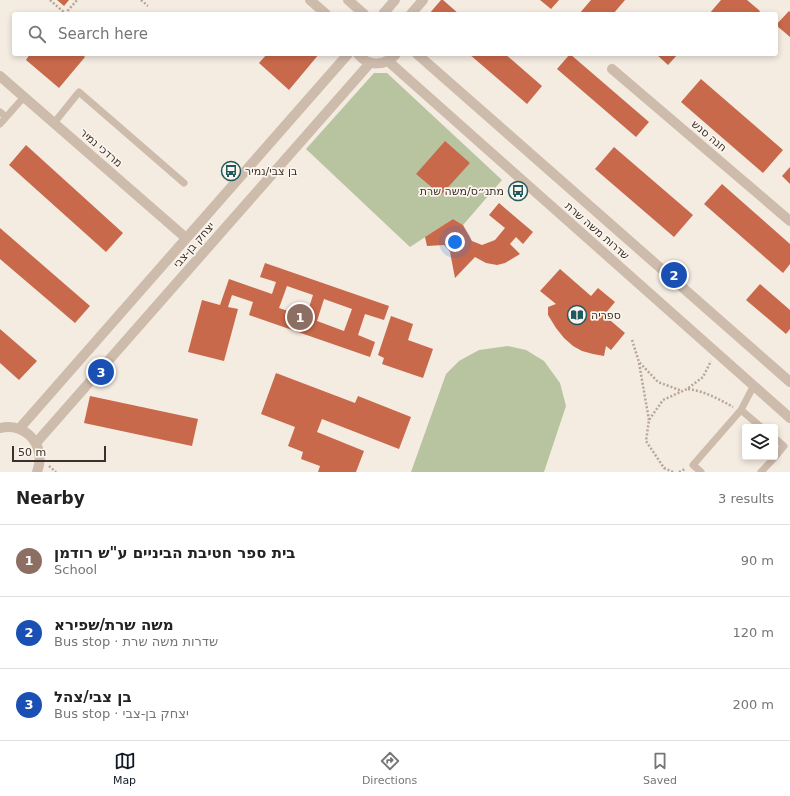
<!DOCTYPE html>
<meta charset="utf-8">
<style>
:root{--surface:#fff;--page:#f6f6f6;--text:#222;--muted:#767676;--line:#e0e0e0;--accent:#111827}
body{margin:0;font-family:"DejaVu Sans","Noto Sans Hebrew",sans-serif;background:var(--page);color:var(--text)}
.controls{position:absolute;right:12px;bottom:12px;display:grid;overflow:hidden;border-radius:4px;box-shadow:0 2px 6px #0003}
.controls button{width:36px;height:36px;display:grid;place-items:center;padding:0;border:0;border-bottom:1px solid var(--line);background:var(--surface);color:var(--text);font:20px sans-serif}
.scale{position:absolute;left:12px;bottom:10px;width:94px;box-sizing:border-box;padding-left:4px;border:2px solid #3b302b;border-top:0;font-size:11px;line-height:14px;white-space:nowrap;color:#3b302b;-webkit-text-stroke:3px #fbf5ee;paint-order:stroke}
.you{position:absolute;left:455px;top:242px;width:14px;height:14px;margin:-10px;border:3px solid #fff;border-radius:50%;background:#1a73e8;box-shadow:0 0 0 6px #1a73e833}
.badge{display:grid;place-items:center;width:26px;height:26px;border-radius:50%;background:var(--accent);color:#fff;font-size:13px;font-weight:700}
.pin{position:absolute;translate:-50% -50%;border:2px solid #fff;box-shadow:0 1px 4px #0006}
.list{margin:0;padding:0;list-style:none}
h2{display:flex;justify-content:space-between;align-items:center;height:52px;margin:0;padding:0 16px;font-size:17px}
h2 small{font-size:13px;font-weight:400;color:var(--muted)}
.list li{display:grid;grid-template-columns:26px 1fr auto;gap:12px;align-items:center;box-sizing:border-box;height:72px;padding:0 16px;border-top:1px solid var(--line)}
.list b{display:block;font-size:15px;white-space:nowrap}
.list p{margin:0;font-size:13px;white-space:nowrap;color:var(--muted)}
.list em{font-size:13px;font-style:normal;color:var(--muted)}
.icon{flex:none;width:22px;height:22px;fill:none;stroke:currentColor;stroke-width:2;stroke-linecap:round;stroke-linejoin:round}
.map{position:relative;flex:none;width:790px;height:472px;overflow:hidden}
.search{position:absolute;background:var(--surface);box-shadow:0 2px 6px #0003;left:12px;right:12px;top:12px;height:44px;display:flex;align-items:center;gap:10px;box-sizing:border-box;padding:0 14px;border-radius:4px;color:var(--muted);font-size:15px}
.sheet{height:268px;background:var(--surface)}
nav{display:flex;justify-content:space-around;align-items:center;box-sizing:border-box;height:56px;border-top:1px solid var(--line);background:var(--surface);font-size:11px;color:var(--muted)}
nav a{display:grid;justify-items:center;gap:2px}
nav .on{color:var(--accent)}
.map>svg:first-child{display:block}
.green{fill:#b8c4a0}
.building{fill:#c8694b;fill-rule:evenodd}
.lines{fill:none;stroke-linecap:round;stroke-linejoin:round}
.path{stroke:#b9a596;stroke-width:2.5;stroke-dasharray:2 2;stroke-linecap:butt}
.service{stroke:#cdbbac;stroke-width:7}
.minor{stroke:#cdbbac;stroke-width:10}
.tertiary{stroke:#cdbbac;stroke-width:10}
.labels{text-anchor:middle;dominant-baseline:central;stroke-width:3.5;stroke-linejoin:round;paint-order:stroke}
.street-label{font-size:11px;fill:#3b302b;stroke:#fbf5ee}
.poi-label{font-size:11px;fill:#3b302b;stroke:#fbf5ee;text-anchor:start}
</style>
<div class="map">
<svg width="790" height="472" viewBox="0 0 790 472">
<rect width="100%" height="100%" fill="#f4ebe1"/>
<path class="green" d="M374,73h13l115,107 -39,45 -10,-6 -43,28 -104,-98z
M508,346l18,4 18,11 16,22 6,23 -22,66h-133l35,-98 13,-13 20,-11z"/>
<path class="building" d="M57,0h12l-5,6z
M441,0h2l16,14h-30z
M540,0h19l-8,9z
M591,0h34l-12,14h-34z
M721,0h26l13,11 -2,3h-49z
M789,11l1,1v25l-14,-12z
M30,54h52l3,3 -26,31 -33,-28z
M267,54h52l-30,36 -30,-27z
M469,54h36l37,32 -15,18z
M570,54l79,68 -13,15 -79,-68z
M656,54h22l-10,11z
M701,79l82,71 -20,23 -82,-71z
M445,141l25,22 -29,32 -25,-21z
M26,145l97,88 -17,19 -97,-87z
M614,147l79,68 -19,22 -79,-68z
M790,167v17l-8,-8z
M722,184l68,60v20l-7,9 -79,-69z
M499,203l34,29 -10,12 -7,-7 -6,7 10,10 -15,9 -8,2 -11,-2 -11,-6 -20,21 -5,-26 -6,-7 -17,1 -2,-9 28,-18 10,6 9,16 10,4 13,-5 10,-12 -16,-13z
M0,228l90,78 -15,17 -75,-64z
M265,263l124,43 -5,14 -19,-6 -7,21 17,7 -5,15 -121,-42 4,-13 -21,-7 -4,12 10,2 -14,52 -36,-9 14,-52 18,5 9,-26 43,15 4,-12 -16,-5zM287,286l26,9 -7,22 -27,-9zM324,299l28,10 -8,22 -27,-10z
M560,269l31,27 7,-8 17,14 -11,13 21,18 -14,17 -5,-4 -2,10 -11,-2 -11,-3 -9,-5 -9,-8 -8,-10 -8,-13v-8l8,-3 -16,-13z
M760,284l30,26v19l-4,5 -40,-34z
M391,316l22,8 -5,16 25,9 -10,29 -41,-14 2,-6 -6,-3z
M0,329l37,32 -18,19 -19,-17z
M276,373l79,30 3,-7 53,21 -12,32 -77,-30 -5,13 47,19 -8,21h-38l2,-6 -19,-7 2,-7 -15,-6 7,-19 -34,-13z
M90,396l108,23 -6,27 -108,-23z"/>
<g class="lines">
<path class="path" d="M50,0l16,14
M141,0l7,6
M65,14l12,-14
M632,340l7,22 19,20 24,9
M639,363l10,57
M688,389c16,2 31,10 45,18
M49,466l7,6
M673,472l-9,-4 -18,-27 3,-21 14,-20 24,-11 16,-12 8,-16
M679,472l6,-3"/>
<path class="service" d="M0,112l6,5
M54,123l25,-31 105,91
M0,124l24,-27
M741,410l20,17
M775,438l9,8 -9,11
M701,472l-8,-7 48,-55 13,-25
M761,472l14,-15"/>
<path class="minor" d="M612,69l178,152
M0,76l186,162"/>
<path class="tertiary" d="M310,0l16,14
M348,0l16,14
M383,14l12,-14
M411,14l12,-14
M358,54c10,13 28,12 38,0
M417,54l373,328
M388,61l402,357
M0,428c27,-6 47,19 37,44
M19,429l329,-375
M36,443l334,-380"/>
</g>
<defs>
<g id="bus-ring" transform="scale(1)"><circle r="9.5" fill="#fbf5ee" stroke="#1f5a5e" stroke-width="1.5"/><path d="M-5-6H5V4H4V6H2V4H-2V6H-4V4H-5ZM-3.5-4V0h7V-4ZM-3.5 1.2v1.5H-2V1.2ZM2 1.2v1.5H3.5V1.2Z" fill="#1f5a5e"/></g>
<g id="library-ring" transform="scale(1)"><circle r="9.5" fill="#fbf5ee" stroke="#1f5a5e" stroke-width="1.5"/><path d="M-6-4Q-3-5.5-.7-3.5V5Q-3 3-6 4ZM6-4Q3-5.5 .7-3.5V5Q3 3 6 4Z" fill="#1f5a5e"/></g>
</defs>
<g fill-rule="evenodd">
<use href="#bus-ring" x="231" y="171"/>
<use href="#bus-ring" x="518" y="191"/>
<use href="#library-ring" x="577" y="315"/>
</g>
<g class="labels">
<g class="street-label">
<text transform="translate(709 136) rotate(40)">חנה סנש</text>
<text transform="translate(101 148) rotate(41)">מרדכי נמיר</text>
<text transform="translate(597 231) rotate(41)">שדרות משה שרת</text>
<text transform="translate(194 245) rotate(-49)">יצחק בן-צבי</text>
</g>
<g class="poi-label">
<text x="245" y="171">בן צבי/נמיר</text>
<text x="504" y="191" text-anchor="end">מתנ״ס/משה שרת</text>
<text x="591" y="315">ספריה</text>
</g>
</g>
</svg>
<div class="controls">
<button><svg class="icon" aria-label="layers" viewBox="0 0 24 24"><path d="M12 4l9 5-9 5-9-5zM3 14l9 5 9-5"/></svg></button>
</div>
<div class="scale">50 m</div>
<div class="you"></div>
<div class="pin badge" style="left:300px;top:317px;background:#8d6e63">1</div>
<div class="pin badge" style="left:674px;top:275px;background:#1a4fb4">2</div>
<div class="pin badge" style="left:101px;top:372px;background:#1a4fb4">3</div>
<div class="search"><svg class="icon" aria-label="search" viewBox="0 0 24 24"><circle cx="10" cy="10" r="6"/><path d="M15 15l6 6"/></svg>Search here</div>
</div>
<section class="sheet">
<h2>Nearby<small>3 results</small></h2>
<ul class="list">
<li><span class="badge" style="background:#8d6e63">1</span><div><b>בית ספר חטיבת הביניים ע&quot;ש רודמן</b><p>School</p></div><em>90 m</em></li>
<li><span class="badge" style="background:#1a4fb4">2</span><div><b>משה שרת/שפירא</b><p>Bus stop · שדרות משה שרת</p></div><em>120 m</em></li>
<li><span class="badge" style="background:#1a4fb4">3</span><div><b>בן צבי/צהל</b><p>Bus stop · יצחק בן-צבי</p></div><em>200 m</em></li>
</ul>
</section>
<nav>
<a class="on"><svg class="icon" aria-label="map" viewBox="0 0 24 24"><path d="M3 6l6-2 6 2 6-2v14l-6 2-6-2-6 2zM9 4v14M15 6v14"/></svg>Map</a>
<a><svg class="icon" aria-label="directions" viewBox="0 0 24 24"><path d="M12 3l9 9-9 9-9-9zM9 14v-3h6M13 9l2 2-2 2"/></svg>Directions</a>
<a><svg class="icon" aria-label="saved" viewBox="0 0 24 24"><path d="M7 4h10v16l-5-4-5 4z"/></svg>Saved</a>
</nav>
